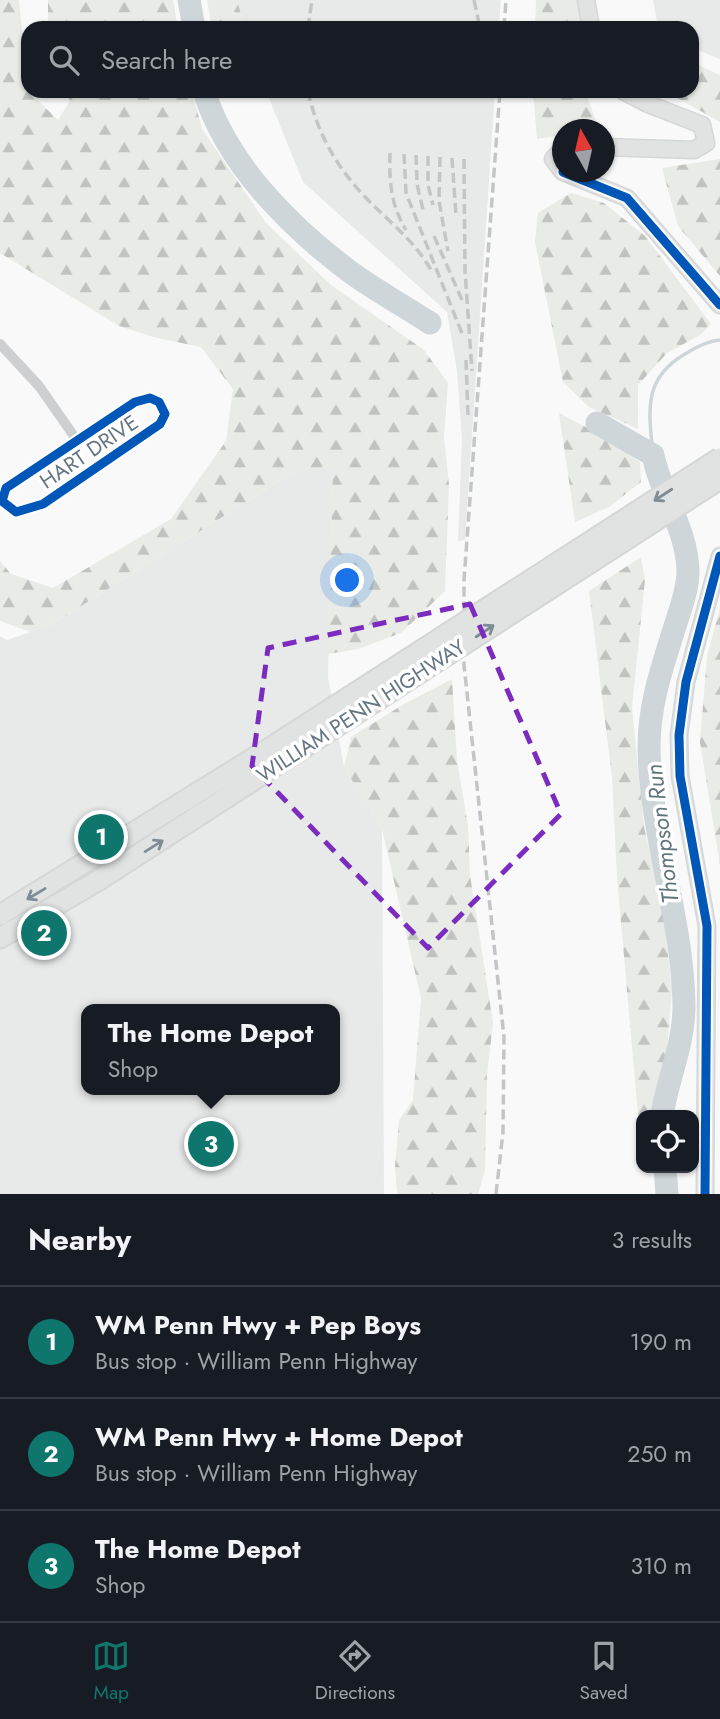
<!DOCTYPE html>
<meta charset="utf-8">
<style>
:root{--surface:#171b24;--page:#20242c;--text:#f1f3f6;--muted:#9ea1a6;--line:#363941;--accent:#0f766e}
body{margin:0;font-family:Jost,sans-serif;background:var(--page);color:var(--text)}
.controls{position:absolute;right:21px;bottom:21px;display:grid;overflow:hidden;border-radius:14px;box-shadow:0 2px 5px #0004}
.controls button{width:63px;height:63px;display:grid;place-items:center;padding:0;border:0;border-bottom:2px solid var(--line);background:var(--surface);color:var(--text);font:35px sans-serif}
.compass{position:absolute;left:552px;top:119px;width:63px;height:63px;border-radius:50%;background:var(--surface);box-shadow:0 2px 5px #0004;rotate:352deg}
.you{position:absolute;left:348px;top:581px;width:24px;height:24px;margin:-18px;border:5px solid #fff;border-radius:50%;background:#1a73e8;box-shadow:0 0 0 10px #1a73e833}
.badge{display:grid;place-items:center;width:46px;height:46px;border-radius:50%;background:var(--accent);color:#fff;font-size:23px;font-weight:700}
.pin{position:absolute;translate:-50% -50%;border:4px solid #fff;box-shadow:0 2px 7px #0006}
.popup{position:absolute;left:81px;top:1004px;width:259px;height:91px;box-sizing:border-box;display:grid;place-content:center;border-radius:14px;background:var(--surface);filter:drop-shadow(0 2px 5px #0005);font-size:23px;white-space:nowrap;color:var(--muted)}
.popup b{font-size:26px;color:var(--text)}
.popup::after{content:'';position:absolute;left:50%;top:100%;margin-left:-14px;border:14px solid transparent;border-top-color:var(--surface)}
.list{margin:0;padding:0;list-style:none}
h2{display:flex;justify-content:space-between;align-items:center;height:91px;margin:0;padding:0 28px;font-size:30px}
h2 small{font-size:23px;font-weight:400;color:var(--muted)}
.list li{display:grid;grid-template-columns:46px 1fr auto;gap:21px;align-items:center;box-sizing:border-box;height:112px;padding:0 28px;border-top:2px solid var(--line)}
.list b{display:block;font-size:26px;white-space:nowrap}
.list p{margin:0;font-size:23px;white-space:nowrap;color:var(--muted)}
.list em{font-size:23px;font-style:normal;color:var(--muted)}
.icon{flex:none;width:38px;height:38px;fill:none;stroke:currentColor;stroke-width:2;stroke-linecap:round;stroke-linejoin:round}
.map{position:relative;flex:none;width:720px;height:1194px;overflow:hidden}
.search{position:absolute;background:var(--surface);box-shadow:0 2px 5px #0004;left:21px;right:21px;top:21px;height:77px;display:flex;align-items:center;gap:18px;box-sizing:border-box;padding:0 24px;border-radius:21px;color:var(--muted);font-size:26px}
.sheet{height:427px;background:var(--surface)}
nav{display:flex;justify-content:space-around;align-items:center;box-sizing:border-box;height:98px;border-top:2px solid var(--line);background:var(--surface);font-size:19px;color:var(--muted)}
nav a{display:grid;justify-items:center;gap:4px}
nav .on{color:var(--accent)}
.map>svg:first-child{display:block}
.built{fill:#e8e9e9;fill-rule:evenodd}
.forest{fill:url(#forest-firs)}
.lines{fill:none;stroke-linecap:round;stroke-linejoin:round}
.stream{stroke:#ced6d9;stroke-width:3.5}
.river{stroke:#ced6d9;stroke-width:23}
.secondary-casing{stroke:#d5d6d7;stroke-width:19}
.highway-casing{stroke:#d5d6d6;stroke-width:23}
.street{stroke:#cecfd0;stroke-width:10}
.secondary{stroke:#e1e2e2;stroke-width:16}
.highway{stroke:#e1e2e2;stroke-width:19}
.rail{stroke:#c3c5c6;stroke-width:3.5;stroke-dasharray:10 5;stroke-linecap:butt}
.highway-bridge-casing{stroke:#d5d6d6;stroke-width:23;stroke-linecap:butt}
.highway-bridge{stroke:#e1e2e2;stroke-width:19}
.cycleway-casing{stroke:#fff;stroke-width:13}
.cycleway{stroke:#0057b8;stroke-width:9}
.oneway{stroke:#7e8c96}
.marked{fill:none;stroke:#7b2cbf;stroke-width:5;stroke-dasharray:14 9;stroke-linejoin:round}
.labels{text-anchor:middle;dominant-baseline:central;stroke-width:7;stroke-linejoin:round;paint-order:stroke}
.street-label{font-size:21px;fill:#657683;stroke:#fff}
.water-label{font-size:23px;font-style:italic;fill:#60757c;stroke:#fff}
</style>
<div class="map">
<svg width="720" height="1194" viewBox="0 0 720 1194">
<defs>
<pattern id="forest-firs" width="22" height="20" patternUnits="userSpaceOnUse" patternTransform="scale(1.75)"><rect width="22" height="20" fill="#e8ebe6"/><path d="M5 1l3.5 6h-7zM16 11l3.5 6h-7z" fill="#c0c3c0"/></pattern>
</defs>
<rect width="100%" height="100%" fill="#f9f9f9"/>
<path class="built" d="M237,0h264l-2,28h-254z
M653,0h67v59l-28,-11v-20h-34z
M266,91h229l-30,449 -7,1 4,-101 -5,-69 -10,-59 -144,-130z
M333,467l-5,210 16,90 38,62 2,365h-384v-558l7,4 44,-15 241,-152zM87,1009h248v81h-248z"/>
<path class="forest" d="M0,0h19l9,91 30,29 12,-19 -4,-10h126l10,38 64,94 65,62 93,65 24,33 -4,54 5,48 -4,106 -44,42 -43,16 -30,5 5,-186 -41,5 -241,152 -20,7 -31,-11v-60l11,13 42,14 118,-69 55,-78 7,-52 -32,-42 -44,-9 -38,-12 -119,-73z
M48,0h125l5,28h-130z
M207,0h30l8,28h-33z
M536,0h41l5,28h-47z
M692,62l28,13v47l-55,-31h27z
M533,91h52l14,38 -37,1v5l-25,4z
M720,159v117l-42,-50 -16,-58z
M571,193l33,10 41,33 66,88 -11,11 -33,18 -29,32v44l-49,-22 -26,-25 -28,-140 3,-29z
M559,413l40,21 41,28 1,20 -32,25 -34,15z
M641,557l4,23 -13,128 12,119 18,77 10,84 -5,63 -14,64h-12v33l-24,-271 -5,-100 -23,-186z
M720,608v257l-20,-123 7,-86z
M452,679l5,82 11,65 2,49 23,148 -6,52 -2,95 -7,24h-81l-2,-28 4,-46 14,-20 8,-102 -39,-169 -38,-62 7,-30 53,-33z"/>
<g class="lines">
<path class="stream" d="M653,455c-4,-43 -11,-76 32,-101 11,-7 22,-13 35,-14"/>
<path class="river" d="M189,0l5,28
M204,91c23,73 85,135 145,180 24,18 55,35 81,52
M597,423l56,32c8,40 34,74 35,116 0,18 -7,36 -12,52 -13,42 -27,80 -27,124 1,88 34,172 35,259 0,38 -16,72 -22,109
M665,1168l2,26"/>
<g class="secondary-casing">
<path id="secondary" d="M586,0l5,28
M604,147l90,3 12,-7 -4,-18 -54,-21 -25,-13
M562,149l-9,10 9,12
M563,172l64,26 93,107
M705,1194l2,-268 -27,-150 -1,-41 7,-53 34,-126"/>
</g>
<g class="highway-casing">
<path id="highway" d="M0,915l273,-169
M0,938l99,-58 184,-119"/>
</g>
<path class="street" d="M0,344l39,42 37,53
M150,398l9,4 6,12 -5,10 -117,80 -27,8 -14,-11 4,-13 129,-86z"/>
<use href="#secondary" class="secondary"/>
<use href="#highway" class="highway"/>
<path class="rail" d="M474,0l6,28
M308,28l4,-28
M504,28l2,-28
M308,91c10,47 33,83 67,116 20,19 44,40 57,65
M390,153c-1,28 1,53 16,77
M404,154l2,39 57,143
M416,155l1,29 7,30
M428,156v29l5,20
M440,157l-1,44 9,50
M452,158l4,58
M464,159l1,112 7,100
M434,236l28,64
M466,360l2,56
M496,1194l7,-62 1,-95 -40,-372v-85l36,-489"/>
<g class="highway-bridge-casing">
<path id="highway-bridge" d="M273,746l447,-288
M283,761l437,-282"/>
</g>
<use href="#highway-bridge" class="highway-bridge"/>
<g class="cycleway-casing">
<path id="cycleway" d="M563,172l64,26 93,107
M150,398l9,4 6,12 -5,10 -117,80 -27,8 -14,-11 4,-13 129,-86z
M705,1194l2,-268 -27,-150 -1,-41 7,-53 34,-126"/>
</g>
<use href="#cycleway" class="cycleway"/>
</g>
<defs><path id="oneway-shaft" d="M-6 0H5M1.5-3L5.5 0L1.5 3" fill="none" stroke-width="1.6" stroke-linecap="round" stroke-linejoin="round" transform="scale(1.75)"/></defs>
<g class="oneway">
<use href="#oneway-shaft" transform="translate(663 495) rotate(147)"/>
<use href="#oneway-shaft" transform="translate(485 631) rotate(-33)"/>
<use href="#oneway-shaft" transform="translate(154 846) rotate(-32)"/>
<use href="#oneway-shaft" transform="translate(36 894) rotate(149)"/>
</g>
<path class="marked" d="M470,604l91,210 -133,134 -176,-182 16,-118z"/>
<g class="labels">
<g class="street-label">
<text transform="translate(89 452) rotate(-34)">HART DRIVE</text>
<text transform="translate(361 711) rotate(-33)">WILLIAM PENN HIGHWAY</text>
</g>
<g class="water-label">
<text transform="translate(662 834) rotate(-97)">Thompson Run</text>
</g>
</g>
</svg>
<div class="controls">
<button><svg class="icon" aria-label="locate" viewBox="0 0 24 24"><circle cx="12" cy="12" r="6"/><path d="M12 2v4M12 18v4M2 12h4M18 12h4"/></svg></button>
</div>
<svg class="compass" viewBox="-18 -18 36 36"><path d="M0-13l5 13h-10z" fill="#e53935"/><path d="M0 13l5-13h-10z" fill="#9ea1a6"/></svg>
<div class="you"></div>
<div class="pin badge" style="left:101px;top:837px">1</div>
<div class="pin badge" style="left:44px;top:933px">2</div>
<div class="pin badge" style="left:211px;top:1144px">3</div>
<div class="popup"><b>The Home Depot</b>Shop</div>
<div class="search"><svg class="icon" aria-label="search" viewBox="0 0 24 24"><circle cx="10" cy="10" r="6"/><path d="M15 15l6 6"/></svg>Search here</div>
</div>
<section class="sheet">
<h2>Nearby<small>3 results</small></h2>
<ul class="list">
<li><span class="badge">1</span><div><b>WM Penn Hwy + Pep Boys</b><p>Bus stop · William Penn Highway</p></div><em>190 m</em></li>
<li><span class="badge">2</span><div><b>WM Penn Hwy + Home Depot</b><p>Bus stop · William Penn Highway</p></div><em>250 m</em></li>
<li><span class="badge">3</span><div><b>The Home Depot</b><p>Shop</p></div><em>310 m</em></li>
</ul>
</section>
<nav>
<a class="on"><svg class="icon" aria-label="map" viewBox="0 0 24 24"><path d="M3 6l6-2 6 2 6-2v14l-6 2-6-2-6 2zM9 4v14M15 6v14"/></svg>Map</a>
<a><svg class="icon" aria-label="directions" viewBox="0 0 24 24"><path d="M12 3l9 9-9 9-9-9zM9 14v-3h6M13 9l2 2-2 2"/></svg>Directions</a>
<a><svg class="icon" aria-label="saved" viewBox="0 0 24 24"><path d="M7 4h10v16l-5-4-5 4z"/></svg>Saved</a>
</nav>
